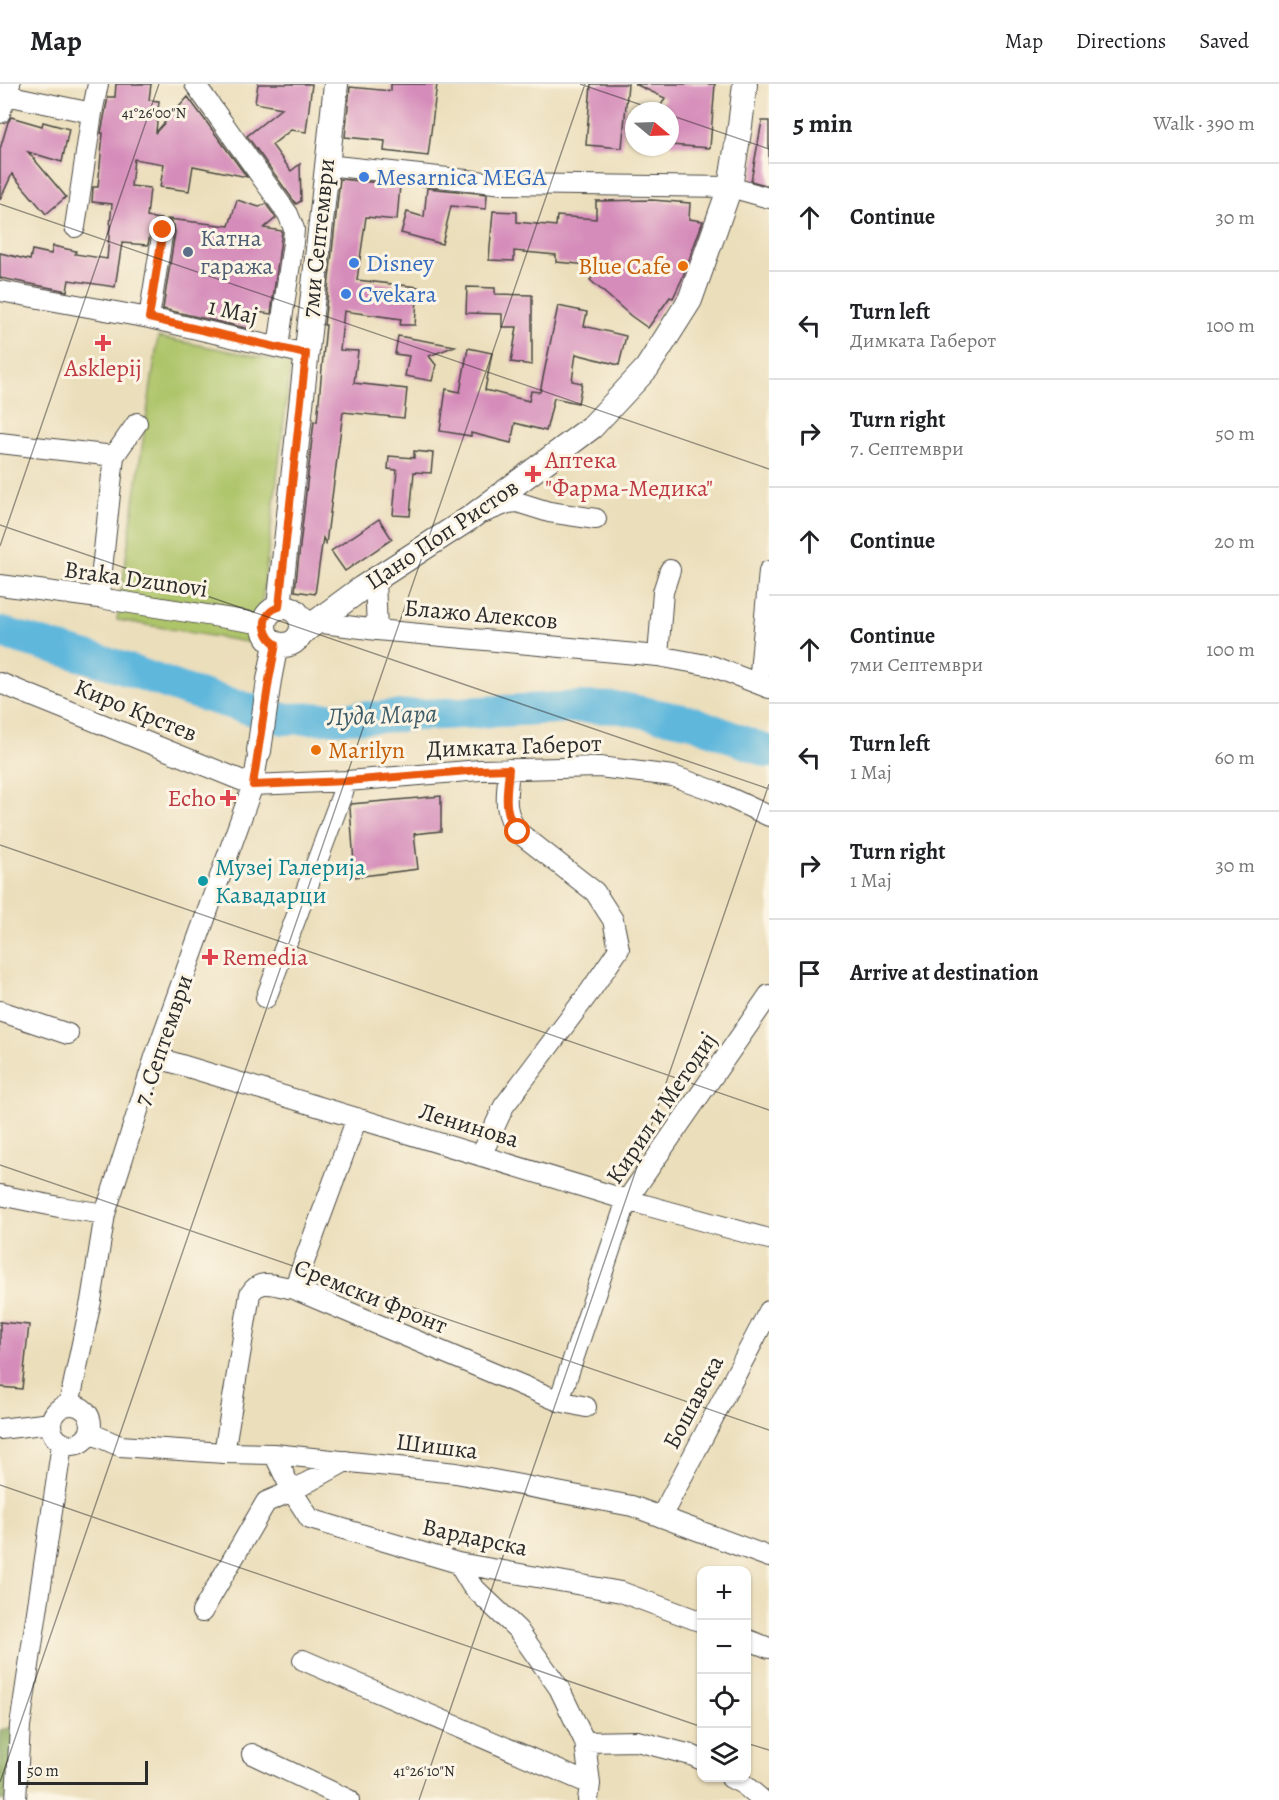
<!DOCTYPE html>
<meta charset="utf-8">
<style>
:root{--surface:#fff;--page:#f2f2f2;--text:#202124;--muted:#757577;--line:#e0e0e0}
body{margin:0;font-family:Alegreya,serif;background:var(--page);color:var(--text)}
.controls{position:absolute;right:18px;bottom:18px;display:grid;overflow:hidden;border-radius:12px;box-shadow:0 2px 4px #0004}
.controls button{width:54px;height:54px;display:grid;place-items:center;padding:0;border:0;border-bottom:2px solid var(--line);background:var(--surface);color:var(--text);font:30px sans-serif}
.compass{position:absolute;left:625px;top:18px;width:54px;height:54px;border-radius:50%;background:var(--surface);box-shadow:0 2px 4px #0004;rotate:109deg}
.scale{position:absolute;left:18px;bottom:15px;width:130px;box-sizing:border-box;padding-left:6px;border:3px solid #2b2b2b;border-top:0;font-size:16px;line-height:21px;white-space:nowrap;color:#2b2b2b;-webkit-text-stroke:4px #fcf5e5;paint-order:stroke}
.stop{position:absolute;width:18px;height:18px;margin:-14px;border:4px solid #ea580c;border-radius:50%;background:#fff}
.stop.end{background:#ea580c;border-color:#fff;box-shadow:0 2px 6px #0008}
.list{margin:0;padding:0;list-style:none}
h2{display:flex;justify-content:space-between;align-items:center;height:78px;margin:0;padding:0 24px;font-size:26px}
h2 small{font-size:20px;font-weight:400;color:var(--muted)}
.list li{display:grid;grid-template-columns:39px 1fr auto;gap:18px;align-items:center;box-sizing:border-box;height:108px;padding:0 24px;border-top:2px solid var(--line)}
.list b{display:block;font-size:22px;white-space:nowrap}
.list p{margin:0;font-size:20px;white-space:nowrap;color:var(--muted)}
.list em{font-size:20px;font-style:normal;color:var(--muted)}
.icon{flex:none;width:33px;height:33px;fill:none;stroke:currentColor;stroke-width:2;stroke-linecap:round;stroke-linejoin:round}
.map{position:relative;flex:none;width:769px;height:1716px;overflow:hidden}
header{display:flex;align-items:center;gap:36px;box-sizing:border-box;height:84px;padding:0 30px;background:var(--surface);border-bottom:2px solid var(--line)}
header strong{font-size:28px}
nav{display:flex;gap:33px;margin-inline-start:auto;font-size:21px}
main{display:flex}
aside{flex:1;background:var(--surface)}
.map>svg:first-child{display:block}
.green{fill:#adc469;stroke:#6c784a;stroke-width:1.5}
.forest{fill:#8aaa5d;stroke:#5a6a44;stroke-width:1.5}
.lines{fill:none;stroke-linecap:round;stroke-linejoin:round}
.river{stroke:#5fb7dc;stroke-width:32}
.building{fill:#d58cba}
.minor-casing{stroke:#484641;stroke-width:22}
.tertiary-casing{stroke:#484641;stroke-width:26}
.minor{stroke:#fff;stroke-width:20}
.tertiary{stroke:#fff;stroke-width:24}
.route{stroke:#ea580c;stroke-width:8}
.ticks{fill:none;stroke:#2b2b2b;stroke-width:1.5;stroke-opacity:0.45}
.shop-dot{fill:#3f7fe0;stroke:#fcf5e5;stroke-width:2}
.service-dot{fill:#5c6f8a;stroke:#fcf5e5;stroke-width:2}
.food-dot{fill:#e8710a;stroke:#fcf5e5;stroke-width:2}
.health-dot{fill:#e0444e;stroke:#fcf5e5;stroke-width:2}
.culture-dot{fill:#0f9aa8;stroke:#fcf5e5;stroke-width:2}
.labels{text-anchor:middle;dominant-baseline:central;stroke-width:6;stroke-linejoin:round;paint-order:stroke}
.shop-label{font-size:24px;fill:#366cbe;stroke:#fcf5e5;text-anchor:start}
.service-label{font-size:24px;fill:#4e5e75;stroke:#fcf5e5;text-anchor:start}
.street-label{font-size:24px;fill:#2b2b2b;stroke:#fcf5e5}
.food-label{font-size:24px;fill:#c56008;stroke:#fcf5e5;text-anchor:end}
.health-label{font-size:24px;fill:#be3a42;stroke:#fcf5e5;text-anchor:start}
.culture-label{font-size:24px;fill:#0d838f;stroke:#fcf5e5;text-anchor:start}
.water-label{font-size:26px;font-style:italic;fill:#3d5c69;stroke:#fcf5e5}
.ticks-label{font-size:15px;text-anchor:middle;fill:#2b2b2b;stroke:#fcf5e5;stroke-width:6;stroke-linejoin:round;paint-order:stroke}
</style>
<header>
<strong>Map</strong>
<nav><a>Map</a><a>Directions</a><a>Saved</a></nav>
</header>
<main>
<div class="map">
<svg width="769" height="1716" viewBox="0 0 769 1716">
<rect width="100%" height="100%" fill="#fcf5e5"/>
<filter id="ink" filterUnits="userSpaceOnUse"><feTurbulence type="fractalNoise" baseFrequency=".0167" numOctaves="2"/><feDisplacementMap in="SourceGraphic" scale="12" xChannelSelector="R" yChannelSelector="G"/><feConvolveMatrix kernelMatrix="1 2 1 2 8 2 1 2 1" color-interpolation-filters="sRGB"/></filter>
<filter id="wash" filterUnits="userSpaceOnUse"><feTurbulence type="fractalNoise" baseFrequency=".008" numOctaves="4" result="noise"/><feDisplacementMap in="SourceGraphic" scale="24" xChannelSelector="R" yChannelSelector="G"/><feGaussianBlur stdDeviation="1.35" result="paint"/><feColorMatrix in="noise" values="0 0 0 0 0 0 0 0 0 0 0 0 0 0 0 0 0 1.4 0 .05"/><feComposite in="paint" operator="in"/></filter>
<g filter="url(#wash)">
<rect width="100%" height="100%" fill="#ebdebb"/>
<path class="green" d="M158,253l133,26 -34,281 -140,-24z"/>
<path class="forest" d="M20,1642l-4,74h-16v-70z"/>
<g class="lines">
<path class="river" d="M0,548l115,33 73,26 96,28 96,-2 200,-10 41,1 72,14 76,30"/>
</g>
<g id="blocks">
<path class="building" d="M116,0h35l-2,16 10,1 -3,31 32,-35 59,80 -54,-11 -4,25 -29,-4 4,-23 -30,-5 -3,27 19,2 -3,29 13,2 -6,3 -3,6 -3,17 -26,-2 -7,44 -46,-7 -2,11 -67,-13v-25l30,7 2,-10 19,4 2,-8 23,5 -1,3 32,5 5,-55 -20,-2 1,-15h5l5,-54h-2l7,-36h7z
M258,0h54l-6,48 -15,-2 -19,15 19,26 9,-7 1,37 -5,3 -49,-68 35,-28 -27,-5z
M391,0h46l-9,72 -44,-5 1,-10 -40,-4 5,-50 41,4z
M591,0h37l-6,64 -36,-3z
M635,0h80l-5,64 -40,-3v-34h-12l7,-13z
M11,33l31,9 1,-4 26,7 -7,33 -34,-10 38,45 -20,17 -34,-40 -12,26v-51l8,-27z
M762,37h7v65l-18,-5z
M340,95l60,6 -3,35 -31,-3 -9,63 61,7 -3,38h-15l1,-6 -57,-8 -4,39 18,1 -4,32 53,6 -3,29 -61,-6 -17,132 -3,-6 -8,56 -20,-3 19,-170 3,1 9,-97h-2z
M427,104l60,6 -1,15 -35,-3 -9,38 -41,-11 6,-21 17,5z
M237,116l22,7 7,-3 10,14 -12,10 18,3 -11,83 -14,-2 -3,18 -91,-21 12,-77 -1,-7 -6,-6 61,7z
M652,116l38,3 -1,16 14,2 -21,58 -9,19 -3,-1 -22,31 -17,-12 -41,-36 12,-14 -46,-4v-7l-42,-4v10l-25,-1 4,-49 24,1v10l39,4 1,-10 39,3v-18z
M467,203l28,1v6l37,1v70l-21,-3 6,-35h-15v-13l-36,-1z
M558,222l29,6 -3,14 42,10 -7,29 -43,-11 -4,27 10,2 -4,20 -24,-5 -8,33 -31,-8 -4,20 -40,-10v3l-31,-5 6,-42 14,3 8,-44 24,5 -7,37 44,11 2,-10 9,1z
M398,252l57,10 -26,10 7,9 -4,16 -27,-5 4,-20 -14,-2z
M414,367l19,2 -2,20 -17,-1 -4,44 -17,-1 4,-45 -9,-1 1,-13 25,2z
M379,435l13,20 -47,32 -14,-20z
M441,712v35l-27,3 4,35 -63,8 -5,-69 1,-4z
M0,1238l29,3 -7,64 -22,-2z"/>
</g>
</g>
<g filter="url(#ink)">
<use href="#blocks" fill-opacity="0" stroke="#484641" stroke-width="1.5"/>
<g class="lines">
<g class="minor-casing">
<path id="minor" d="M195,0l93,130 6,15 -1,14 -15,104
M6,11l86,18
M0,29l10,-29
M326,81l178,19 226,3 39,11
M75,143l17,-114 6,-29
M0,207l149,27 157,36
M149,234l14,-88
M0,359l114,13
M485,428l23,-9 9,-1 32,10 47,7
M375,496l2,50
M0,501l99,13 165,26
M99,514l15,-142 23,-33
M301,534l14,4 62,8 281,26 54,10 57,22
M658,572l5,-64 7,-22
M0,599l253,102 94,-4 133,-11 119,-3 74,9 42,15 54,25
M759,600l10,-113
M266,914l81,-217
M0,927l68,23
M155,973l472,143 142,39
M481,1072l23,-50 87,-116 28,-41 -6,-29 -18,-28 -77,-60c-16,-22 -11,-37 -9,-63
M0,1111l59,12 46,7
M294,1205l63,-171
M51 1341a20 20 0 1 1 40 0a20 20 0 1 1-40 0Z
M69,1321l22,-104 14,-87 50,-157 98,-272 6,-34
M586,1323l-27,-6 68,-201 142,-205
M0,1345l51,-6
M90,1349l30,13 104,7 50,1 182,19 176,33 137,51
M224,1369l26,-159c10,-17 27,-8 44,-5l265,112
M274,1370l18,37 18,28 148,44 163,29 81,30
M661,1433l108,-206
M458,1479l14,23 46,44 41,58 26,54 5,42 -2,16
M202,1528l64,-110 26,-11 54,-30
M746,1555l23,9
M303,1576l287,124
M585,1658l52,-1 54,14 11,5
M252,1670l97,46
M731,1694l12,6 19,16
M16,1716l4,-74 42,-282"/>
</g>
<g class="tertiary-casing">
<path id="tertiary" d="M279,523l57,-523
M264 542a19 19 0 1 1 38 0a19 19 0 1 1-38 0Z
M300,550l62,-46 108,-70 122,-91 55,-59 43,-68 40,-113 10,-61 5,-42
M259,667l10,-71 7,-36"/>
</g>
<use href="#minor" class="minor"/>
<use href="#tertiary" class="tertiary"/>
</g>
</g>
<g class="lines" filter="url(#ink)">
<path class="route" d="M163,146l-14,88 157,36 -27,253c-3,1 -7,3 -9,5 -10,10 -4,26 6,32l-7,36 -16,105 94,-4 133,-11 29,-1c-2,26 -7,41 9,63"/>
</g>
<path class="ticks" d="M580,0l79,27M670,31l99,34M0,120l769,265M0,441l769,264M0,462l159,-462M0,761l769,265M0,1081l769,265M0,1401l702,242M746,1659l23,7M0,1698l585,-1698M419,1716l350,-1016"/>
<g class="shop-dot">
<circle cx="364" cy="93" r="6"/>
<circle cx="354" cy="179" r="6"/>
<circle cx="346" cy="210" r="6"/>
</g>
<circle class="service-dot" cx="188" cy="168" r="6"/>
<g class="food-dot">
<circle cx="683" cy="182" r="6"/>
<circle cx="316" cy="666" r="6"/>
</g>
<g class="health-dot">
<path d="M100 250h6v6h6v6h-6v6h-6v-6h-6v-6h6z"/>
<path d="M530 381h6v6h6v6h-6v6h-6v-6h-6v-6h6z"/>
<path d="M225 705h6v6h6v6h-6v6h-6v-6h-6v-6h6z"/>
<path d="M207 864h6v6h6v6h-6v6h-6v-6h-6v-6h6z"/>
</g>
<circle class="culture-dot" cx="203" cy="797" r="6"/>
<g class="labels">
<g class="shop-label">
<text x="376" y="93">Mesarnica MEGA</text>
<text x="366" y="179">Disney</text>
<text x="358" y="210">Cvekara</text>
</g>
<g class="service-label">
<text x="200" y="154">Катна<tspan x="200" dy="28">гаража</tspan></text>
</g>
<g class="street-label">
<text transform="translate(318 154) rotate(-84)">7ми Септември</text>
<text transform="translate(233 227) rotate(13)">1 Maj</text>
<text transform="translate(442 450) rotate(-34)">Цано Поп Ристов</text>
<text transform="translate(136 495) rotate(8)">Braka Dzunovi</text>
<text transform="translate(481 530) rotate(5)">Блажо Алексов</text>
<text transform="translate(136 626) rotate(22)">Киро Крстев</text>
<text transform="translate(514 662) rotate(-2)">Димката Габерот</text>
<text transform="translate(163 956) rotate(-71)">7. Септември</text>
<text transform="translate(661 1024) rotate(-56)">Кирил и Методиј</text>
<text transform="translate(469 1041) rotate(17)">Ленинова</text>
<text transform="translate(371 1212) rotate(22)">Сремски Фронт</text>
<text transform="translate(693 1318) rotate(-62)">Бошавска</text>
<text transform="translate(437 1362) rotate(7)">Шишка</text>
<text transform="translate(475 1453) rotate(12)">Вардарска</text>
</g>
<g class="food-label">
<text x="671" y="182">Blue Cafe</text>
<text x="328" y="666" text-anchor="start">Marilyn</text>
</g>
<g class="health-label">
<text x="103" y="284" text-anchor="middle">Asklepij</text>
<text x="545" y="376">Аптека<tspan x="545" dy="28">"Фарма-Медика"</tspan></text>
<text x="216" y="714" text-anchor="end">Echo</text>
<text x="222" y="873">Remedia</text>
</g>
<g class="culture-label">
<text x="215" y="783">Музеј Галерија<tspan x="215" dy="28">Кавадарци</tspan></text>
</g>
<g class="water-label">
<text transform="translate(382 631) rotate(-2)">Луда Мара</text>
</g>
</g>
<g class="ticks-label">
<text x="154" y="34">41°26'00"N</text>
<text x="424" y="1692">41°26'10"N</text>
</g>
</svg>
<div class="controls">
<button>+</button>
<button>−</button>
<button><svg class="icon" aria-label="locate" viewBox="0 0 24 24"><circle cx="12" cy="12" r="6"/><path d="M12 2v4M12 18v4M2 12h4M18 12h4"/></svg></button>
<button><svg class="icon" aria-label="layers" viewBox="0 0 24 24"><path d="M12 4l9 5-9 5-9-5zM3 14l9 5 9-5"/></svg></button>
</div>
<svg class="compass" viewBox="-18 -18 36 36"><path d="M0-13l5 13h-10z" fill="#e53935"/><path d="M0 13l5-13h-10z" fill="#757577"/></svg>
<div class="scale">50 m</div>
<div class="stop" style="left:518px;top:748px"></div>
<div class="stop end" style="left:163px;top:146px"></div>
</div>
<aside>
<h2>5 min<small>Walk · 390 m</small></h2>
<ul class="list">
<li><svg class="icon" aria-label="ahead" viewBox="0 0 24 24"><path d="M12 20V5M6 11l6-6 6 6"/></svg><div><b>Continue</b></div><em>30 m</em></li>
<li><svg class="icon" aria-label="left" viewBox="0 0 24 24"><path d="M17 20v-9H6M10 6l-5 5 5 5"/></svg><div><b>Turn left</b><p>Димката Габерот</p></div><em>100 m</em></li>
<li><svg class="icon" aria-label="right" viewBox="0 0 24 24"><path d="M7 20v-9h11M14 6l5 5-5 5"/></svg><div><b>Turn right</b><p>7. Септември</p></div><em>50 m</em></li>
<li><svg class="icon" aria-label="ahead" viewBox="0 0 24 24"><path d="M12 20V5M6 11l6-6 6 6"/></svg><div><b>Continue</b></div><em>20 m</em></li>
<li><svg class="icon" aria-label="ahead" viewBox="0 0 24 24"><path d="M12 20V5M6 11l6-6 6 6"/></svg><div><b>Continue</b><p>7ми Септември</p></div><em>100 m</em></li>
<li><svg class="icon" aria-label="left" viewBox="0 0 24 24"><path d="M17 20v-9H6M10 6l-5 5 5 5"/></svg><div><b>Turn left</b><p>1 Maj</p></div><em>60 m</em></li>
<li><svg class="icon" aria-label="right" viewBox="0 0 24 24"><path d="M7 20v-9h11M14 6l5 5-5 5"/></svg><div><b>Turn right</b><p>1 Maj</p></div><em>30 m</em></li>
<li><svg class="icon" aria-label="arrive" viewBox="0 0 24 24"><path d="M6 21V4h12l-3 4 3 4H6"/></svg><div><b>Arrive at destination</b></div></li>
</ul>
</aside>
</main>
